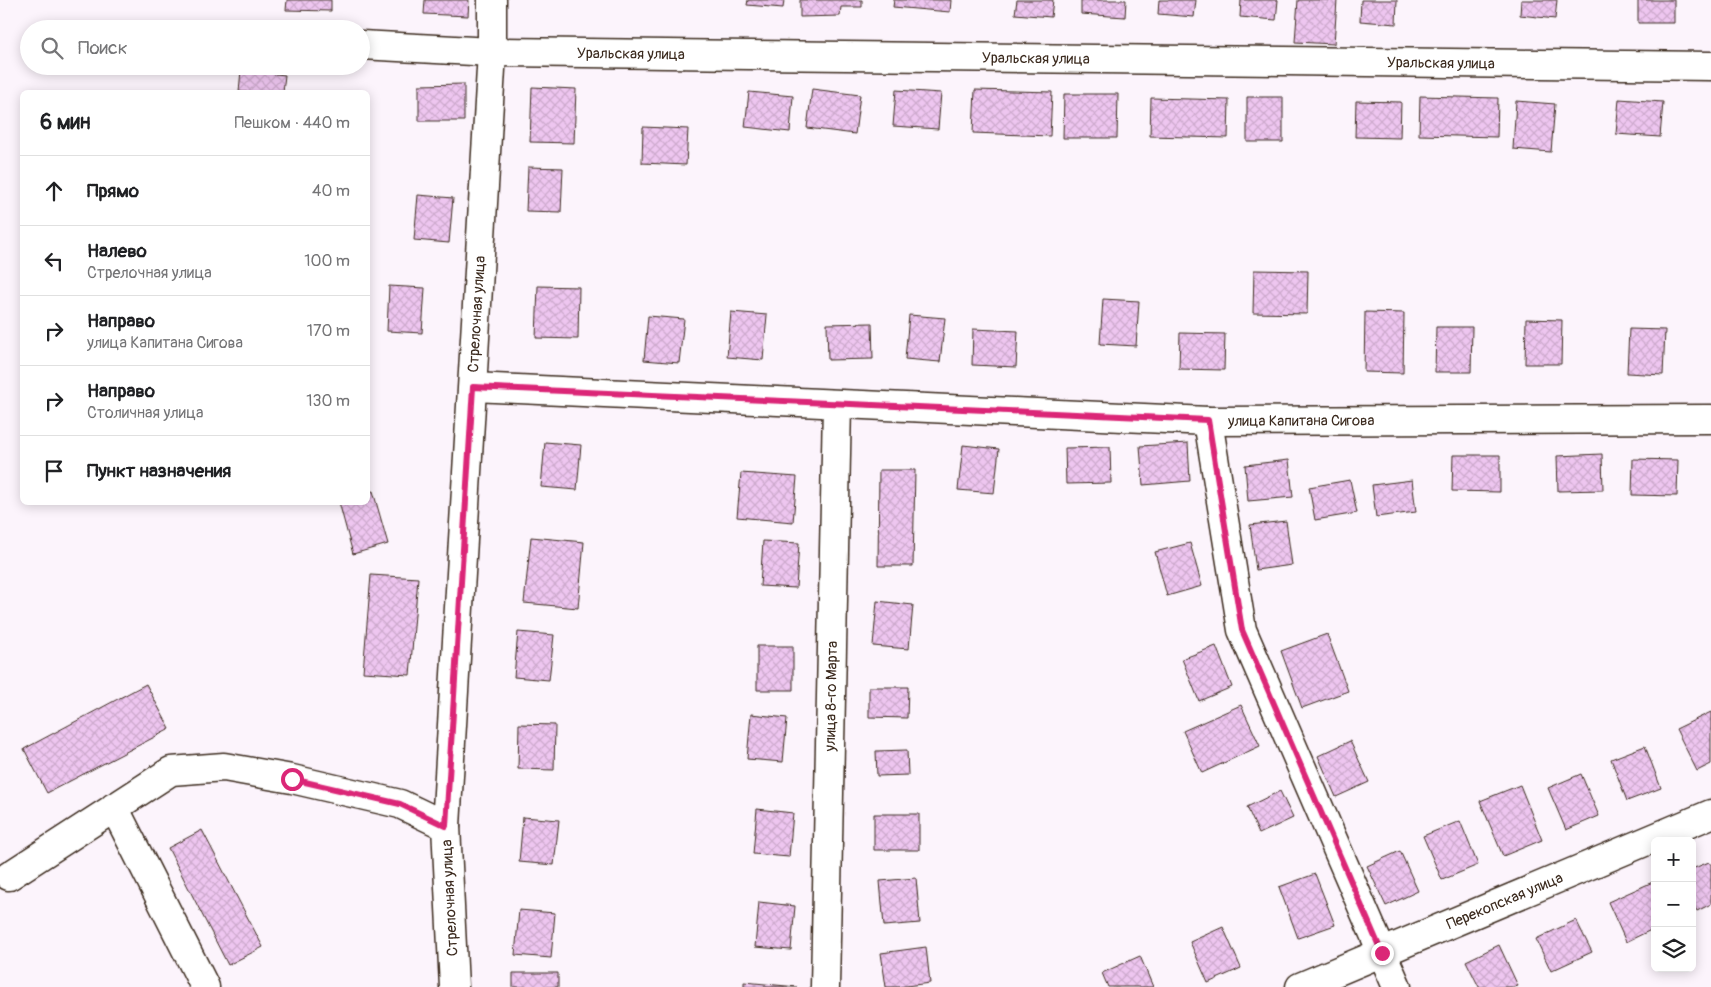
<!DOCTYPE html>
<html lang="ru">
<meta charset="utf-8">
<style>
:root{--surface:#fff;--page:#f2f2f2;--text:#202124;--muted:#757577;--line:#e0e0e0}
body{margin:0;font-family:Pangolin,sans-serif;background:var(--page);color:var(--text)}
.controls{position:absolute;right:15px;bottom:15px;display:grid;overflow:hidden;border-radius:8px;box-shadow:0 2px 12px #0003}
.controls button{width:45px;height:45px;display:grid;place-items:center;padding:0;border:0;border-bottom:1px solid var(--line);background:var(--surface);color:var(--text);font:25px sans-serif}
.stop{position:absolute;width:15px;height:15px;margin:-11px;border:4px solid #db2777;border-radius:50%;background:#fff}
.stop.end{background:#db2777;border-color:#fff;box-shadow:0 1px 5px #0008}
.list{margin:0;padding:0;list-style:none}
h2{display:flex;justify-content:space-between;align-items:center;height:65px;margin:0;padding:0 20px;font-size:21px}
h2 small{font-size:16px;font-weight:400;color:var(--muted)}
.list li{display:grid;grid-template-columns:32px 1fr auto;gap:15px;align-items:center;box-sizing:border-box;height:70px;padding:0 20px;border-top:1px solid var(--line)}
.list b{display:block;font-size:19px;white-space:nowrap}
.list p{margin:0;font-size:16px;white-space:nowrap;color:var(--muted)}
.list em{font-size:16px;font-style:normal;color:var(--muted)}
.icon{flex:none;width:28px;height:28px;fill:none;stroke:currentColor;stroke-width:2;stroke-linecap:round;stroke-linejoin:round}
.map{position:relative;flex:none;width:1711px;height:987px;overflow:hidden}
.search{position:absolute;background:var(--surface);box-shadow:0 2px 12px #0003;left:20px;top:20px;width:350px;height:55px;display:flex;align-items:center;gap:12px;box-sizing:border-box;padding:0 18px;border-radius:28px;color:var(--muted);font-size:19px}
.panel{position:absolute;background:var(--surface);box-shadow:0 2px 12px #0003;left:20px;top:90px;width:350px;height:415px;border-radius:8px}
.map>svg:first-child{display:block}
.building{fill:url(#building-cross-hatch);stroke:#3b2a1e}
.lines{fill:none;stroke-linecap:round;stroke-linejoin:round}
.minor-casing{stroke:#3b2a1e;stroke-width:31}
.minor{stroke:#fff;stroke-width:28}
.route{stroke:#db2777;stroke-width:6}
.labels{text-anchor:middle;dominant-baseline:central;stroke-width:4;stroke-linejoin:round;paint-order:stroke}
.street-label{font-size:15px;fill:#3b2a1e;stroke:#fff}
</style>
<div class="map">
<svg width="1711" height="987" viewBox="0 0 1711 987">
<defs>
<pattern id="building-cross-hatch" width="8" height="8" patternUnits="userSpaceOnUse" patternTransform="scale(1.25)"><rect width="8" height="8" fill="#eec6f0"/><path d="M0 0l8 8M0 8l8-8" fill="none" stroke="#cdaacd"/></pattern>
</defs>
<rect width="100%" height="100%" fill="#fcf4fc"/>
<filter id="ink" filterUnits="userSpaceOnUse"><feTurbulence type="fractalNoise" baseFrequency=".02" numOctaves="2"/><feDisplacementMap in="SourceGraphic" scale="10" xChannelSelector="R" yChannelSelector="G"/><feConvolveMatrix kernelMatrix="1 2 1 2 8 2 1 2 1" color-interpolation-filters="sRGB"/></filter>
<g filter="url(#ink)">
<path class="building" d="M287,0h44v11l-45,-1z
M425,0h44l-1,16 -44,-2z
M748,0h36l-1,8 -36,-3z
M800,0h62v7h-21l-1,9 -40,1z
M894,0h57l-1,12 -57,-5z
M1017,0h36l-2,17 -36,-3z
M1081,0h45l-1,17 -44,-3z
M1159,0h37l-2,17 -36,-3z
M1241,0h37l-2,20 -36,-3z
M1298,0h39l-3,44 -39,-2z
M1361,0h36l-1,24 -36,-3z
M1521,0h36l-2,19 -35,-4z
M1638,0h36v23h-36z
M241,70l44,5 -2,17h-44z
M464,84v37h-45v-36z
M532,87l44,2 -2,54 -44,-1z
M812,89l48,6 -5,39 -48,-6z
M896,90l45,3 -3,36 -45,-3z
M975,90l77,2 -2,44 -77,-3z
M749,92l44,4 -3,36 -45,-5z
M1064,94h54l-1,44h-54z
M1420,96l78,2 -1,39 -78,-2z
M1247,97h36v45h-36z
M1151,98l78,2 -1,38 -78,-2z
M1619,99l44,3 -3,35 -44,-3z
M1356,101l45,1 -1,36 -45,-1z
M1516,101l39,3 -4,48 -38,-3z
M643,127l45,2 -2,36 -44,-2z
M528,167l35,1 -2,44 -35,-1z
M418,195l35,3 -4,45 -35,-3z
M1254,270l54,1 -1,43 -54,-1z
M389,286l36,2 -3,45 -35,-2z
M538,286l41,1 -1,52 -42,-1z
M1103,299l36,2 -3,45 -36,-2z
M731,312l36,3 -4,45 -36,-3z
M1365,312l39,1 -1,60 -39,-1z
M909,315l36,3 -5,44 -35,-3z
M648,316l36,3 -5,44 -35,-3z
M1526,319l36,1 -1,44h-36z
M872,323l1,36 -45,1 -1,-36z
M1436,327h36l-1,45h-36z
M973,329l45,2 -2,36 -44,-2z
M1629,329l36,1 -2,45 -36,-2z
M1180,333l45,1 -1,36 -45,-1z
M545,442l36,3 -4,45 -36,-3z
M1188,443l2,38 -47,4 -3,-39z
M963,445l36,4 -5,44 -36,-3z
M1110,447l1,36 -45,1 -1,-36z
M1602,454l1,36 -45,1 -1,-35z
M1453,455h47v37l-48,-1z
M1633,459l45,1 -1,36 -45,-1z
M1289,460l4,37 -45,4 -3,-36z
M879,470h36l-2,96h-35z
M741,473l56,4 -4,45 -56,-5z
M1350,480l7,33 -42,7 -6,-33z
M1412,480l4,32 -40,5 -4,-32z
M373,491l15,53 -35,10 -14,-52h29v-10z
M1286,521l6,44 -36,5 -6,-45z
M531,537l53,5 -6,66 -54,-5z
M763,541l36,2 -3,45 -36,-2z
M1190,543l12,43 -35,10 -12,-44z
M371,575l47,3 -8,97 -47,-3z
M877,601l36,4 -4,44 -36,-3z
M518,632l36,3 -5,45 -35,-3z
M1327,634l21,57 -46,17 -21,-57z
M757,646h36v44h-36z
M1216,646l16,41 -33,14 -17,-42z
M146,684l24,45 -123,64 -23,-44z
M869,687h39l-1,31 -38,-1z
M1241,705l19,41 -58,27 -19,-42z
M1711,712v52l-14,7 -21,-42z
M751,714l36,4 -4,44 -36,-3z
M519,724l36,1 -1,45 -36,-1z
M1350,741l19,41 -33,15 -18,-41z
M1645,746l16,42 -34,13 -16,-42z
M907,750l1,25 -31,1 -1,-25z
M1581,774l18,42 -33,14 -18,-42z
M1520,785l22,55 -39,16 -23,-55z
M1280,791l13,27 -34,16 -12,-27z
M757,809l36,4 -4,44 -36,-3z
M874,814h45v36h-45z
M523,817l36,3 -5,45 -35,-3z
M1460,821l18,44 -36,15 -19,-44z
M202,830l61,117 -35,18 -60,-117z
M1400,851l18,40 -32,15 -19,-40z
M1709,862l2,3v39l-14,7 -5,-9v-33z
M1315,874l20,51 -37,13 -19,-51z
M916,878l4,45 -36,3 -4,-45z
M1655,881v47l-29,14 -18,-40z
M759,902l36,4 -4,44 -36,-3z
M519,910l36,3 -4,45 -36,-3z
M1576,920l16,32 -41,19 -15,-32z
M1223,927l18,41 -33,15 -18,-41z
M1499,945l19,41 -3,1h-36l-13,-26z
M926,947l4,36 -32,4h-12l-5,-34z
M1140,956l13,31h-45l-6,-14z
M513,973h45v14h-45z
M744,982l53,5h-53z"/>
<g class="lines">
<g class="minor-casing">
<g id="minor">
<path id="s1" d="M361,45l131,7 1219,14"/>
<path id="s2" d="M473,387l735,34 503,-2"/>
<path d="M1208,421l34,209 155,357"/>
<path d="M114,807l91,180"/>
<path d="M9,876l162,-105 53,-4 68,12 108,25 46,22"/>
<path id="s3" d="M454,987l-8,-161 46,-774v-52"/>
<path id="s4" d="M825,987l12,-582"/>
<path id="s5" d="M1300,987l411,-173"/>
</g>
</g>
<use href="#minor" class="minor"/>
</g>
</g>
<g class="lines" filter="url(#ink)">
<path class="route" d="M292,779l108,25 46,22 27,-439 735,33 34,210 140,323"/>
</g>
<g class="labels">
<g class="street-label">
<text stroke="none"><textPath href="#s1" startOffset="270">Уральская улица</textPath></text>
<text stroke="none"><textPath href="#s1" startOffset="675">Уральская улица</textPath></text>
<text stroke="none"><textPath href="#s1" startOffset="1080">Уральская улица</textPath></text>
<text stroke="none"><textPath href="#s3" startOffset="674">Стрелочная улица</textPath></text>
<text stroke="none"><textPath href="#s2" startOffset="829">улица Капитана Сигова</textPath></text>
<text stroke="none"><textPath href="#s4" startOffset="291">улица 8-го Марта</textPath></text>
<text transform="translate(450 898) rotate(-93)">Стрелочная улица</text>
<text stroke="none"><textPath href="#s5" startOffset="222">Перекопская улица</textPath></text>
</g>
</g>
</svg>
<div class="controls">
<button>+</button>
<button>−</button>
<button><svg class="icon" aria-label="layers" viewBox="0 0 24 24"><path d="M12 4l9 5-9 5-9-5zM3 14l9 5 9-5"/></svg></button>
</div>
<div class="stop" style="left:292px;top:779px"></div>
<div class="stop end" style="left:1382px;top:953px"></div>
<div class="search"><svg class="icon" aria-label="search" viewBox="0 0 24 24"><circle cx="10" cy="10" r="6"/><path d="M15 15l6 6"/></svg>Поиск</div>
<section class="panel">
<h2>6 мин<small>Пешком · 440 m</small></h2>
<ul class="list">
<li><svg class="icon" aria-label="ahead" viewBox="0 0 24 24"><path d="M12 20V5M6 11l6-6 6 6"/></svg><div><b>Прямо</b></div><em>40 m</em></li>
<li><svg class="icon" aria-label="left" viewBox="0 0 24 24"><path d="M17 20v-9H6M10 6l-5 5 5 5"/></svg><div><b>Налево</b><p>Стрелочная улица</p></div><em>100 m</em></li>
<li><svg class="icon" aria-label="right" viewBox="0 0 24 24"><path d="M7 20v-9h11M14 6l5 5-5 5"/></svg><div><b>Направо</b><p>улица Капитана Сигова</p></div><em>170 m</em></li>
<li><svg class="icon" aria-label="right" viewBox="0 0 24 24"><path d="M7 20v-9h11M14 6l5 5-5 5"/></svg><div><b>Направо</b><p>Столичная улица</p></div><em>130 m</em></li>
<li><svg class="icon" aria-label="arrive" viewBox="0 0 24 24"><path d="M6 21V4h12l-3 4 3 4H6"/></svg><div><b>Пункт назначения</b></div></li>
</ul>
</section>
</div>
